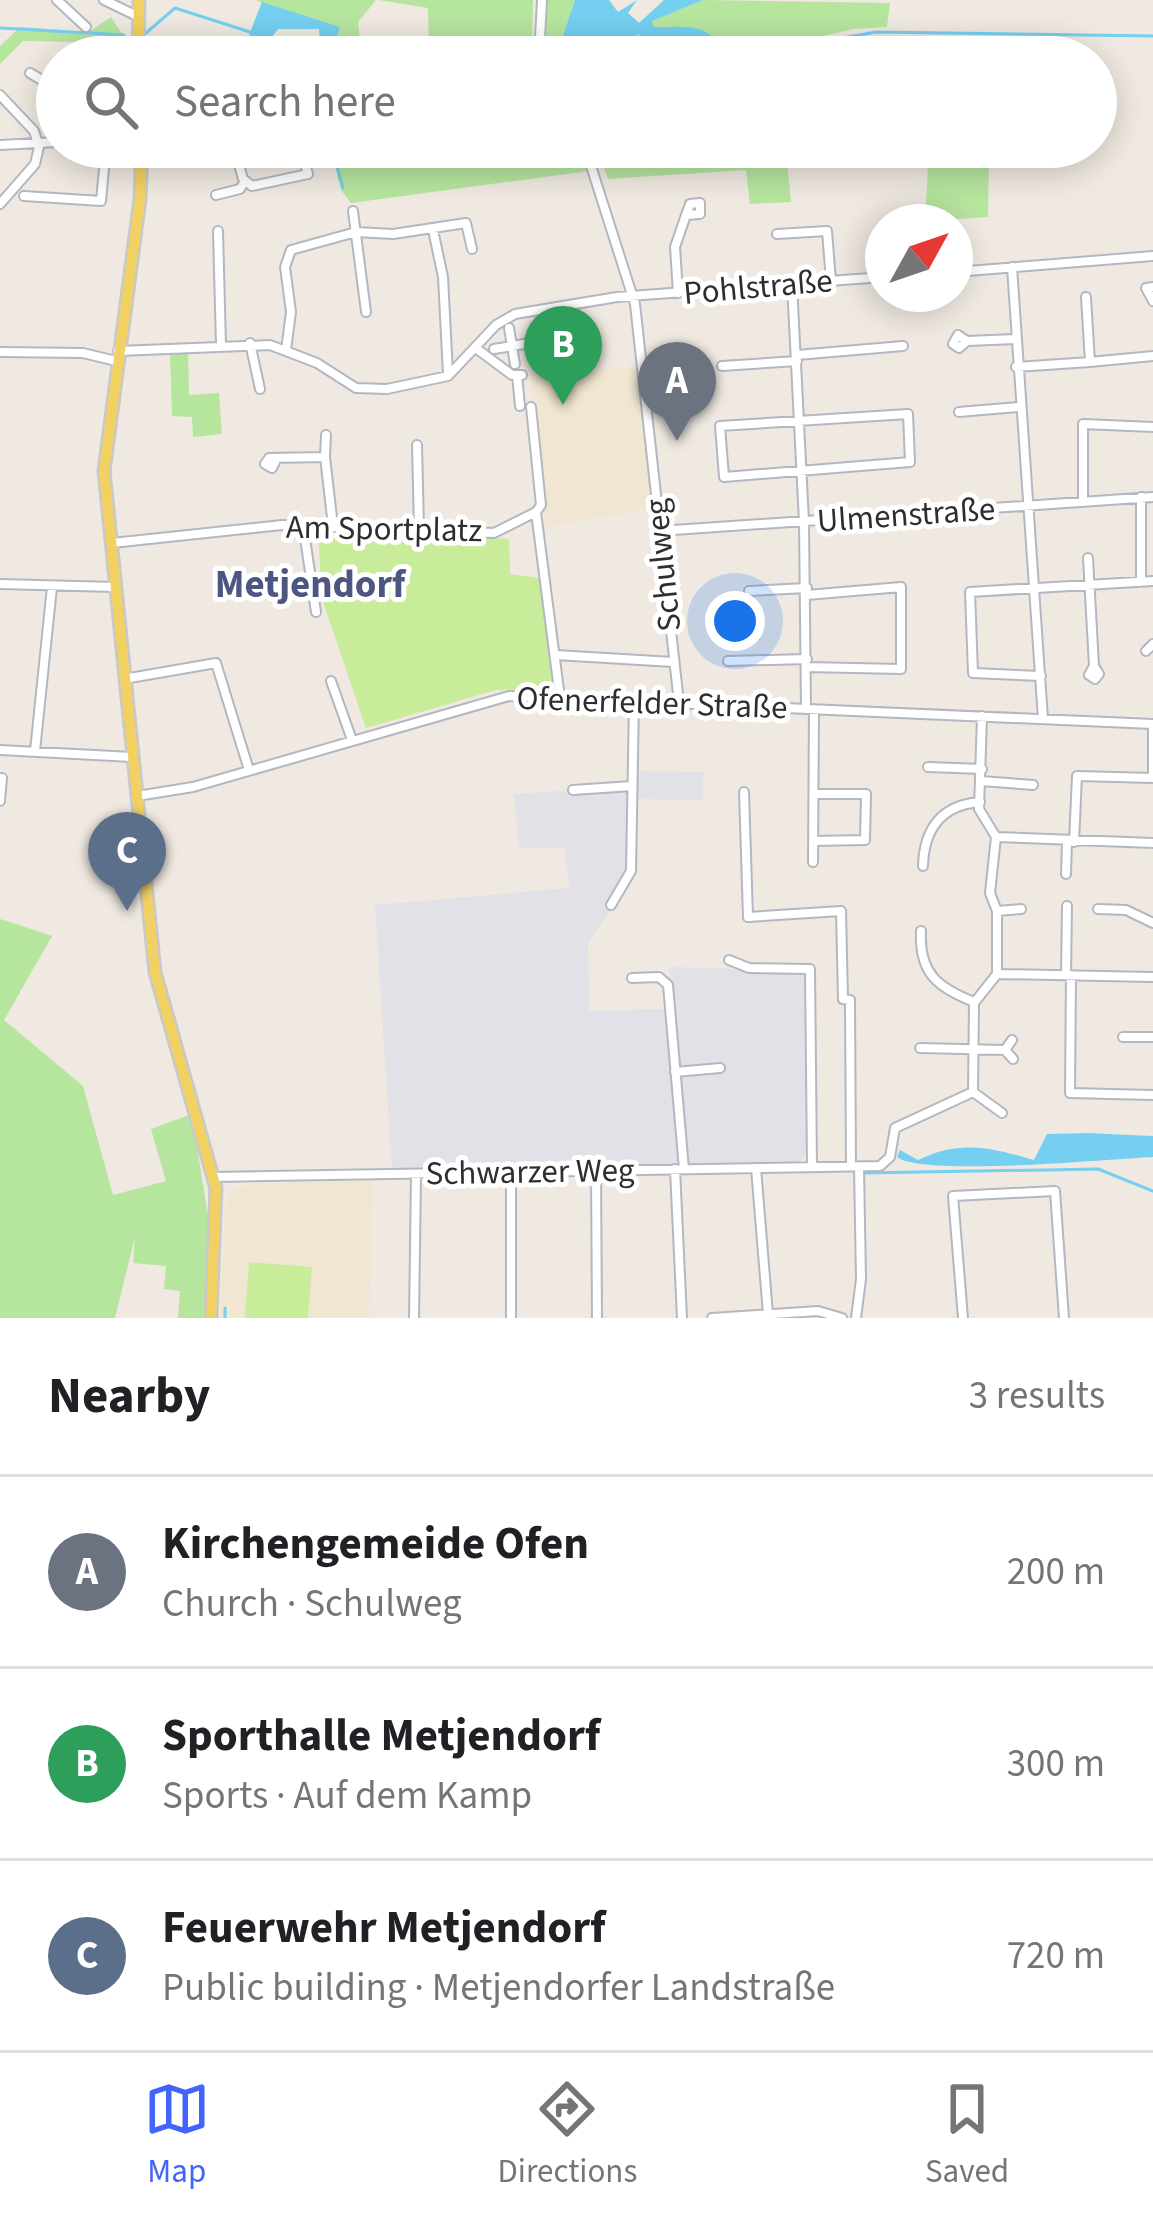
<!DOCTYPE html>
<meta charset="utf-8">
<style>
:root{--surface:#fff;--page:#f2f2f2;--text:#202124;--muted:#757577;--line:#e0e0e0;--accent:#4264fb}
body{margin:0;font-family:"Source Sans 3",sans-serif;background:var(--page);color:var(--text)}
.compass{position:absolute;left:865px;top:204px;width:108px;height:108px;border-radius:50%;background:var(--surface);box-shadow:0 6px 30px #0003;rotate:50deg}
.you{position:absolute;left:735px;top:621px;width:42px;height:42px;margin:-30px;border:9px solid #fff;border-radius:50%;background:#1a73e8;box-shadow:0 0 0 18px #1a73e833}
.badge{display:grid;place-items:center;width:78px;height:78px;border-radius:50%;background:var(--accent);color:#fff;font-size:39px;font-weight:700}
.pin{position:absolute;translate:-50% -99px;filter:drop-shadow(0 3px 6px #0008)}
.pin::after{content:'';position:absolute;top:63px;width:42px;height:36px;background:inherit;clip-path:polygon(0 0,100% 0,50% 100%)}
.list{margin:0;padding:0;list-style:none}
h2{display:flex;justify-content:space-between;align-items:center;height:156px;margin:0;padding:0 48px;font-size:51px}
h2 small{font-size:39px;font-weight:400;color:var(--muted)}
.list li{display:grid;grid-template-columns:78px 1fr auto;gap:36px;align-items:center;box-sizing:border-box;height:192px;padding:0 48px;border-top:3px solid var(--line)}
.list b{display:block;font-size:45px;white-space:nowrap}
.list p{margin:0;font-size:39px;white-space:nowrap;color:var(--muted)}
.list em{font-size:39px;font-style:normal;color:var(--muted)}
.icon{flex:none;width:66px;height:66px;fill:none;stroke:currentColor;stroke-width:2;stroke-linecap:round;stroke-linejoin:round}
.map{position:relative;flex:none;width:1153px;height:1318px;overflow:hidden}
.search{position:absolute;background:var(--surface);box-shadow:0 6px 30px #0003;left:36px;right:36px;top:36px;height:132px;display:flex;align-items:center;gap:30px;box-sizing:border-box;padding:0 42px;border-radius:66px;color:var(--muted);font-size:45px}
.sheet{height:732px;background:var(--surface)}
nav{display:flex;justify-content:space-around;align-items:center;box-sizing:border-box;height:168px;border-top:3px solid var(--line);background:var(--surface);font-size:33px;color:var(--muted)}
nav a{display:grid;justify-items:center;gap:6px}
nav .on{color:var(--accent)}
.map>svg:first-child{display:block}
.industrial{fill:#e3e1e8}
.education{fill:#f0e6d1}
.green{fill:#b6e59e}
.pitch{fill:#c9ec9a}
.water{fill:#75cff0}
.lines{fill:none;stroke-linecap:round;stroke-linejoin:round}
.stream{stroke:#75cff0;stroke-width:3}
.minor-casing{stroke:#b4b7c1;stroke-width:12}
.major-casing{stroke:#c9c9c9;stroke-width:15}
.minor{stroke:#fff;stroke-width:8}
.major{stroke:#f2d163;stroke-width:10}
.labels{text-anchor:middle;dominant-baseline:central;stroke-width:10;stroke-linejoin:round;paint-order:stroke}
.street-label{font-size:33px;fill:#2e2e2e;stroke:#fff}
.quarter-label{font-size:39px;font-weight:bold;fill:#4d5680;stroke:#fff}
</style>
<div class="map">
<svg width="1153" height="1318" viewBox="0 0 1153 1318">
<rect width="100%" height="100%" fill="#efe9e1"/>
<path class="industrial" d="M632,771l72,1 -2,28 -71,-1 -6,89 -37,55 1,68 84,-2 -4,-42 139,4v183l-10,9 -406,6 -17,-264 194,-17 -4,-40h-46l-5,-54 117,-8z"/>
<path class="education" d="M639,367l14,141 -107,19 -16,-153z
M373,1177l-4,141h-149l6,-121 14,-11z"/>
<path class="green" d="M256,0h120l-18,22 4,35h-40l-3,-28h-41l-10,13 -19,-7 13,-32z
M379,0h154l-1,48 -103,3 -1,-43z
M545,0h30l-13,38 64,2 12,-6c26,11 49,5 76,20l7,-2 -68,-24 -2,-7 52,-21 187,3 -3,24 -34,2 -118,28h-170l-21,-10z
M111,17l17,26 -105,-2 -23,23v-18l20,-19 69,5z
M330,147h251l8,24 -238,32 -10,-13z
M597,147h196l-13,16 7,-1 4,40 -41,2 -4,-34 -138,9z
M929,147h60l-1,70 -63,4z
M170,350h18l1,45 30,-2 3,41 -29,3 -1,-20 -20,-1z
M0,919l52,17 -48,84 79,66 30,109 53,-14 -15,-52 41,-15 18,115 -7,89h-25l2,-27 -16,-2 2,-23 -33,-3 2,-26 -20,81h-115z"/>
<path class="pitch" d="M318,530l191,9 1,35 35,5 12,110 -61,1 -130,38 -44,-129z
M249,1262l63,5 -4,51h-63z"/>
<path class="water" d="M575,0h34l9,12 19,-12 -9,13 11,10 25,-23h39l-51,21 1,6c26,1 59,-7 68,26l-41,-14 -26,5 -16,-10 -12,6 -64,-2z
M262,2l78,25 -7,22 -11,6 -3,-26h-41l-10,13 -19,-7z
M1087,1133l66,3v21c-44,2 -229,20 -256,0l3,-7 18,10c43,-21 74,-12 116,0l13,-26z"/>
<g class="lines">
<path class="stream" d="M0,28l124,7
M146,33l29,-25 75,24
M546,50l16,-12
M544,51l152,6
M353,57l182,-6
M736,57l140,-25 277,4
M332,147l11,41
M863,1173l235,-4 55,22
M225,1318v-10"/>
<g class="minor-casing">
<path id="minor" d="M57,0l29,27
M104,0l33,16
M212,45l28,12
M539,57l3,-57
M30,73l27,16
M0,95l34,36 5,16
M0,145l57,-3
M234,147l9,32 9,7 56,-12 -8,-27
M585,147l50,157 44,399
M216,195l24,-6 5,-8
M24,196l77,5 5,-54
M0,204l35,-40 4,-17
M353,211l13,101
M433,230l10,47 5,97
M218,231l3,114
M777,234l50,-3 4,50
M1012,267l31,452
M955,272l198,-16
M792,284l12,238 2,187
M1153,287l-7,1 7,13
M678,293l-3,-46 11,-32 14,-1v-11l-10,1 -4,11
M509,328l6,36
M967,341l-8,7 -6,-4 5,-9 9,6 48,-2
M250,343l10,46
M477,349l35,26h10
M494,349l36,-6
M286,350l5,-38 -6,-45 6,-17 65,-18 37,2 73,-11 6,26
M118,351l152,-6 47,18 39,25 31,1 61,-13 48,-51 19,-11 102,-17 266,-20
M0,352l83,1 33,8
M797,355l106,-9
M1090,362l63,-6
M722,366l75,-5
M1016,367l74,-5 -4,-65
M517,375l3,31
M531,407l10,98 -5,7
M959,412l60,-5
M908,414l2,48 -186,15 -4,-51z
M417,445l2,83
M325,457l1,-22
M275,462l-3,6 -7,-4 4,-6 56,-1 8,69
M1141,497v85
M1083,501v-77l70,3
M303,525l13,87
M659,531l494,-34
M112,543l170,-18 212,8 42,-21 24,186
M1088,558l6,108 -5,9 6,4 4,-5 -5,-8
M0,584l115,3
M749,591l58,-3
M807,595l94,-8v82l-94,-2
M1146,651l7,-7
M556,655l117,7
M728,661l79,-2
M1041,676l-68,-3 -3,-81 183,-11
M124,679l92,-16 33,107
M331,681l21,59
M982,716l-3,93 17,28 157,6
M1153,724v54
M0,750l132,7
M35,751l17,-164
M928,767l54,2
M981,781l52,4
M573,790l59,-4
M744,792l4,125 93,-6 2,88 7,1 1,165
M137,796l56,-9 316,-91 644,28
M0,801l2,-23
M996,837l-6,56 7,18v63
M813,841l52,-1 1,-46h-52
M1074,842l3,-66 76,2
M813,862l1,-153
M923,866c1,-37 18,-61 57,-64
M1066,874l1,-32
M611,905l20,-34 3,-170
M1098,909l28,1 27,13
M997,911l24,-2
M921,931c-2,41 15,56 53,71
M729,960l20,8 61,1 2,197
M1066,975l1,-69
M1071,975l-1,118 83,2
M632,978l27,-1 9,8 16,184
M1123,1037h30
M920,1048l85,2 8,9
M1005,1050l7,-10
M675,1072l45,-4
M973,1092l29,21
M756,1168l12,146
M675,1169l7,149
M596,1171l1,147
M511,1173v145
M213,1177l667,-11 10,-9 5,-29 78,-36 1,-89 23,-29 156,3
M414,1318l2,-143
M712,1318l106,-7 24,7
M856,1318l5,-39 -2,-112
M963,1318l-10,-122 102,-5 9,127"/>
</g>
<g class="major-casing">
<path id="major" d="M138,57l1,-57
M142,147l-2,52 -36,272 51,501 61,216 -5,130"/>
</g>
<use href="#minor" class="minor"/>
<use href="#major" class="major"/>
</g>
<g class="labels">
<g class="street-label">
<text transform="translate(758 287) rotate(-5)">Pohlstraße</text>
<text transform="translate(906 515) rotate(-4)">Ulmenstraße</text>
<text transform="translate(384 529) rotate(1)">Am Sportplatz</text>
<text transform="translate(663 565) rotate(-96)">Schulweg</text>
<text transform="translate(652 703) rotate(2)">Ofenerfelder Straße</text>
<text transform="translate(530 1172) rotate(-1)">Schwarzer Weg</text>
</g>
<g class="quarter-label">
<text x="310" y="585">Metjendorf</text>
</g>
</g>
</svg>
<svg class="compass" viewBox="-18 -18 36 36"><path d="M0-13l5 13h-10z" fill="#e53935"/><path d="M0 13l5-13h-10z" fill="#757577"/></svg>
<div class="you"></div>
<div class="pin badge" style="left:677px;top:441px;background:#6b7280">A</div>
<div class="pin badge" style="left:563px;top:405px;background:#2e9e5b">B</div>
<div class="pin badge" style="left:127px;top:911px;background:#5c6f8a">C</div>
<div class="search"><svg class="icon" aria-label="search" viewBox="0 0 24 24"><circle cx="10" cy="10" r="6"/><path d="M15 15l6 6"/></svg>Search here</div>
</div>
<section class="sheet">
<h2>Nearby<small>3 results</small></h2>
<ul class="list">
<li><span class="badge" style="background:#6b7280">A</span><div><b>Kirchengemeide Ofen</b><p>Church · Schulweg</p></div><em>200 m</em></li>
<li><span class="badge" style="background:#2e9e5b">B</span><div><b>Sporthalle Metjendorf</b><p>Sports · Auf dem Kamp</p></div><em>300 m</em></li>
<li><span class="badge" style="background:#5c6f8a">C</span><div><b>Feuerwehr Metjendorf</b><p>Public building · Metjendorfer Landstraße</p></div><em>720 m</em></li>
</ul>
</section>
<nav>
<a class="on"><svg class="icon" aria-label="map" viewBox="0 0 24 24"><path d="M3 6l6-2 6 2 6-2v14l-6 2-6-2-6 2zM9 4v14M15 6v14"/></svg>Map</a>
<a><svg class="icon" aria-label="directions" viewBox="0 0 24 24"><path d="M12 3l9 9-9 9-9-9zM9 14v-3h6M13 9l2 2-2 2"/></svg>Directions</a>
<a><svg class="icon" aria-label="saved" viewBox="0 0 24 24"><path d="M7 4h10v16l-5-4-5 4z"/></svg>Saved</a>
</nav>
